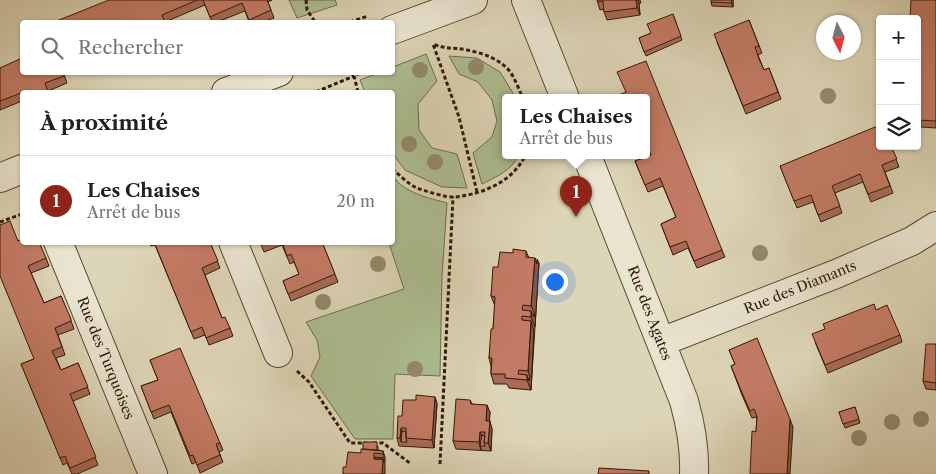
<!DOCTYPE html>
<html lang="fr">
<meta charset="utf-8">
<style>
:root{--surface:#fff;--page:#f2f2f2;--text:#202124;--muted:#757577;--line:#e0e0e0;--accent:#8f2418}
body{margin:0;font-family:"Libre Caslon Text",serif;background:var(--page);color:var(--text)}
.controls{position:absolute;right:15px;top:15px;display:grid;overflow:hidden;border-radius:5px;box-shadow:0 1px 4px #0004}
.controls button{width:45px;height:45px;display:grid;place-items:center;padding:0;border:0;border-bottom:1px solid var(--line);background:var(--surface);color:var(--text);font:25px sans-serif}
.compass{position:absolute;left:816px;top:15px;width:45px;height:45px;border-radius:50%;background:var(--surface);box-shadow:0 1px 4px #0004;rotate:174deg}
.you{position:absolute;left:554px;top:281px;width:18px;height:18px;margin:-12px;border:4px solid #fff;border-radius:50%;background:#1a73e8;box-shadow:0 0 0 8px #1a73e833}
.badge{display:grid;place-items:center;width:32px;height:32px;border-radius:50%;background:var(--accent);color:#fff;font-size:16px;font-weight:700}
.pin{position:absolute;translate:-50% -41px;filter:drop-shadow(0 1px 2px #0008)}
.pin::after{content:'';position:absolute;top:26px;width:18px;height:15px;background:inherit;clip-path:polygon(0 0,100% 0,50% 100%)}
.popup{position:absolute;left:502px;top:94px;width:148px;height:65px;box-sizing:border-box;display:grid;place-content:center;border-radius:5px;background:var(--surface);filter:drop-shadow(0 1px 4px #0005);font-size:16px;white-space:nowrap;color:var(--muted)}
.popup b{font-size:19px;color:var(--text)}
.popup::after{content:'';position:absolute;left:50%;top:100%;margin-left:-10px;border:10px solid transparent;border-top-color:var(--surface)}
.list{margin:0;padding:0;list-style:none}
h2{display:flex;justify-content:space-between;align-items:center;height:65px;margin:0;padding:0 20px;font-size:21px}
h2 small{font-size:16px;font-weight:400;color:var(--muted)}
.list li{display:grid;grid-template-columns:32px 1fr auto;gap:15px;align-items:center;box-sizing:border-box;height:90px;padding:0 20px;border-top:1px solid var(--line)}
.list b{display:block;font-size:19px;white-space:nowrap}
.list p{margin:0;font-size:16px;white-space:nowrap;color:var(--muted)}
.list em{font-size:16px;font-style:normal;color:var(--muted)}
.icon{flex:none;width:28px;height:28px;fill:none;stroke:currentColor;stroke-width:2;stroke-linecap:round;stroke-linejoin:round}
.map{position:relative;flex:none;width:936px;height:474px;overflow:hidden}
.search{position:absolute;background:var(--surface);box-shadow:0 1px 4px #0004;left:20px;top:20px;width:375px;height:55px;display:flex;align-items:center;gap:12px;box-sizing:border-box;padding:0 18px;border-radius:5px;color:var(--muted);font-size:19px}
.panel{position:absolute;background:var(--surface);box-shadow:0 1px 4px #0004;left:20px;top:90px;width:375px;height:155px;border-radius:5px}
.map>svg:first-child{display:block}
.green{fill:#adbe91;stroke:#6f6c4a}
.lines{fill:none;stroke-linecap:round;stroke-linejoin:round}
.street-casing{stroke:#5c482f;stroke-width:30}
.path{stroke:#311902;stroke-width:3;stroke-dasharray:4 2.5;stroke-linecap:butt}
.street{stroke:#e9e4d0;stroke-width:28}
.tree{fill:#93896b}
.wall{fill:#a96a57;stroke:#311902}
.shaded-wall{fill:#895647;stroke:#311902}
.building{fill:#c47b65;stroke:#311902}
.labels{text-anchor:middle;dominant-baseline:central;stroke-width:5;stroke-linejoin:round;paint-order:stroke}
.street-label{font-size:14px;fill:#311902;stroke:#e9e4d0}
</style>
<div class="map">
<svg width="936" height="474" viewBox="0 0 936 474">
<rect width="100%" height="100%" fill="#ddd5b7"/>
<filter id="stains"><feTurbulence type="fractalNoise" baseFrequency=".004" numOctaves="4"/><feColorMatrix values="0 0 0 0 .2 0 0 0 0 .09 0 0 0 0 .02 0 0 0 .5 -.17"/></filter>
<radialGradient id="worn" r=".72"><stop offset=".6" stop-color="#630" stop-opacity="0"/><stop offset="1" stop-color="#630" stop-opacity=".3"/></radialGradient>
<path class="green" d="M289,0h46l2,5 -40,13z
M426,54l11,27 -19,23 1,26 13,18 25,6 10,34 -25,-1 -37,-17 -12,-16 -1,-62h-27l-5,-12 18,-7 14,-1 1,-5z
M449,56l28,2 23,14 16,26h-10v58h12c-6,14 -22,21 -36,28l-9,-31 19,-16 5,-16 -5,-21 -14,-18 -19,-8z
M393,176c11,17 36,22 54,27l-5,73 -2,100 -45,-2 -2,65h-38l-44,-63 9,-19 -3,-17 -11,-18 98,-33 -15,-46 3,-1z"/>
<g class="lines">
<g class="street-casing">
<path id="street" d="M526,0l39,98
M392,30l81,-30
M226,92l53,-20
M587,156l97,245c7,25 11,47 10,73
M0,178l22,-9
M58,242l95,232
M233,242l45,111
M661,342l175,-68 76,-33 24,-15"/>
</g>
<path class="path" d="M306,0l1,10 8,12
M350,22l18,-6
M316,92l38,-16
M358,92l-4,-16 8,-4
M392,169c8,6 16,15 25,19 8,3 30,10 38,9 28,-3 57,-15 70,-41
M477,192l-18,-75 -26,-73c15,6 21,3 34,6 16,3 35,10 44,23 5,8 8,17 12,25
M0,222l22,-8
M297,371l12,11 41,61h17
M373,443h10l28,21
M440,464l13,-267"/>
<use href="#street" class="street"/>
</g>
<g class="tree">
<circle cx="476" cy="67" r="8"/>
<circle cx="420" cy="70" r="8"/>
<circle cx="828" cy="96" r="8"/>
<circle cx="409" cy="144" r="8"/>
<circle cx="435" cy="162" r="8"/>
<circle cx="760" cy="253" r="8"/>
<circle cx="378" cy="264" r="8"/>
<circle cx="323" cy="302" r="8"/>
<circle cx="415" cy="369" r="8"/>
<circle cx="921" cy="419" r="8"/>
<circle cx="892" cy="422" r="8"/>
<circle cx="859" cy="438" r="8"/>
</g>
<path class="wall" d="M109,0h163l-4,2 6,16 -11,4h-14l-4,-11 -28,11h-5l-7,-17 -40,17z
M597,0h43l1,3h-2l1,12 -33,5 -4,-11 -3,1z
M733,0v7l-21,-1 -1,-4z
M936,0v128l-15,-1 -3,-7v-6h-1v-95z
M673,14l9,26 -36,16 -7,-18 12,-5z
M749,20l13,33 -4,2 6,15 5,-2 12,31 -35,15 -29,-72z
M0,68l63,4 4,11 -19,8 -26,1v9l-22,9z
M85,72h8l-7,3z
M891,146l8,21 -14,5 8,21 -22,9 -8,-20 -28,11 7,20 -21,9 -8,-20 -16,6 -17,-42z
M651,155l71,95 3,7 -28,11 -9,-20 -15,7 -12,-31 15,-7 -13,-31 -15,6 -13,-31z
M18,241l28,17 3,8 -18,7 13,30 17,-7 12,30 1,3 -16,6 7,20 -9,3 5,12 17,-7 12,31 -17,7 25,64 -21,9h-5l-5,-11 -4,2 -42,-101 13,-5z
M149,242h61l10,26 -15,7 17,43 8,10 3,8 -24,9 -4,-10 -11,4 -39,-94 -4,1z
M260,242h62l16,40 -47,19 -8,-20 16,-7 -5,-12 -4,2 -8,-19 -18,7z
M526,251l3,7 10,5 -8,127 -22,-2 -2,-4h-13l-3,-10v-8l-2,-8 4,-29 2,-23 -4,-10 7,-29 15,-14z
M876,310l24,25 2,7 -74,31 -13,-31z
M936,344v46l-10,-1 -3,-8z
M729,350l64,77 -37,5 1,-15 -5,1 -10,-23 -11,-29 4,-2z
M150,360l70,83 3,7 -4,2 4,10 -23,11 -4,-11 -4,2 -21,-52 -17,7 -13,-33 17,-6z
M435,397l2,7 -3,44 -35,-2 -2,-8 5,-22 14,-16z
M470,400l2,4 18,8 -1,9 3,8 -1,22 -35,-2 -3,-8z
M855,407l5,16 -15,5 -6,-16z
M378,446v4l5,1 2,7 -39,9 15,-14 2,-4z"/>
<path class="shaded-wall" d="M636,0h2l1,3 1,12 -3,-7z
M732,0h1v7l-2,-4z
M535,258l2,6v-5l2,4 -4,64 -4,-10v-6l3,6v-5l-3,-6z
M531,321l3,11 -3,58 -4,-10v-5l2,6 1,-4 -2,-6z
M435,397l2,7 -3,44 -2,-8z
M487,405l3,7 -1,17 -3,-8z
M790,419l3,8 -3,47h-3z
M490,421l2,8 -1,22 -3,-8z
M401,428l2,7 -2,7 -1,-4z
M480,432l3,7 -3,7 1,4 -2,-8z
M383,451l2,7v16h-3l1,-15 1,-1z"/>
<path class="building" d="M109,0h88l-35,15 3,7h-111z
M203,0h64l4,10 -22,10 -7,-17 -32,14z
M597,0h39l1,8 -33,4 -1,-11 -5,1z
M711,0h21l-1,3 -20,-1z
M911,0h25v121l-18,-1 -1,-101h-7z
M673,14l8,22 -37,16 -5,-14 12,-5 -4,-9z
M749,20l10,26 -4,1 4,12 5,11 5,-2 9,24 -35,14 -29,-72z
M22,58v14h41l1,4 -19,7 3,9h-26v5l-1,-4 -21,8v-33z
M646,61l76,189 -28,11 -8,-20 -16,6 -9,-23 15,-7 -16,-39 -15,7 -10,-24 16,-6 -5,-12v-45h-34l14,-6 -9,-20z
M880,125v21h11l6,13 -15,6 8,21 -22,8 -8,-20 -28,12 8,20 -22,9 -7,-20 -17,6 -14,-35z
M10,221l8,20 4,-2v3h17l7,16 -18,8 16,37 17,-7 10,23v2l-16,7 7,19 -10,4 9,19 17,-7 10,24 -18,7 26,63 -26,11 -5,-12 -5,2 -39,-94 13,-5 -34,-83v-51z
M154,242h56l8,19 -16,7 20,50 3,-1 5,11 -24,10 -4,-11 -11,5z
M282,242h40l13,32 -47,20 -5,-13 16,-7 -8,-20 -4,2z
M513,249l13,2v6l9,1 -4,48 -8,-1 -1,5 9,1v6l-9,-1v4l9,1 -3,50 -9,-1 -1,4 9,1v5l-22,-2v-4h-14l1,-16h-3l2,-29h2l2,-32 -4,-1 2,-29h5l2,-15 13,1z
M874,304l2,6 11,-5 13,30 -75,30 -13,-31 13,-5 -2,-5z
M757,338l33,81 -3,55h-37l2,-43 4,1 1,-16 -3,-7 -4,2 -10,-23 -9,-22 4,-2 -6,-14z
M926,344h10v39l-13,-2z
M180,348l40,95 -4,1 4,11 -23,10 -4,-10 -3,1 -21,-51 -18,7 -10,-26 17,-6 -8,-20z
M416,395l19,2 -3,43 -26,-2v-10h-5l-1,10h-3l1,-22h4l1,-16h13z
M456,399l14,1 1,4 16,1 -1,16h4l-2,22h-4l1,-11h-5l-1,10 -26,-1z
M855,407l4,12 -16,5 -4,-12z
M402,431l4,1v6l1,4h-6z
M482,435l3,1 -1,7 1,3h-5z
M363,442h14v8l-14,-1z
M361,449l22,2v3l-9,-1v6h9l-1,15h-39v-7h3l2,-15 13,1z
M375,457l9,1v4l-1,-3h-8z
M599,468l50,3v3h-51z"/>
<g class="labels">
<g class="street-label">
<text transform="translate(800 287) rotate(-22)">Rue des Diamants</text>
<text transform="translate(650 313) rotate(69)">Rue des Agates</text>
<text transform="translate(106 358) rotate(68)">Rue des Turquoises</text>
</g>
</g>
<rect width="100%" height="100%" filter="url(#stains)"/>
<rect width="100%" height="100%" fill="url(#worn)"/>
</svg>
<div class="controls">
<button>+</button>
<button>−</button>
<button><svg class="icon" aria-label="layers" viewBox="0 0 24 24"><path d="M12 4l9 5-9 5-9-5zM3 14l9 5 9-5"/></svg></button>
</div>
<svg class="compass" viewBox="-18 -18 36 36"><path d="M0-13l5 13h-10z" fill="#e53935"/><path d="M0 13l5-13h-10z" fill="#757577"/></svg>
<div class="you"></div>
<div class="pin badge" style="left:576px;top:217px">1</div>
<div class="popup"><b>Les Chaises</b>Arrêt de bus</div>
<div class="search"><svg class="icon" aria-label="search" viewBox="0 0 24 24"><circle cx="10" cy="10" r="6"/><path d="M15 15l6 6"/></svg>Rechercher</div>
<section class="panel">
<h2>À proximité<small></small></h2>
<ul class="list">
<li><span class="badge">1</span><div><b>Les Chaises</b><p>Arrêt de bus</p></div><em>20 m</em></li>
</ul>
</section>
</div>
